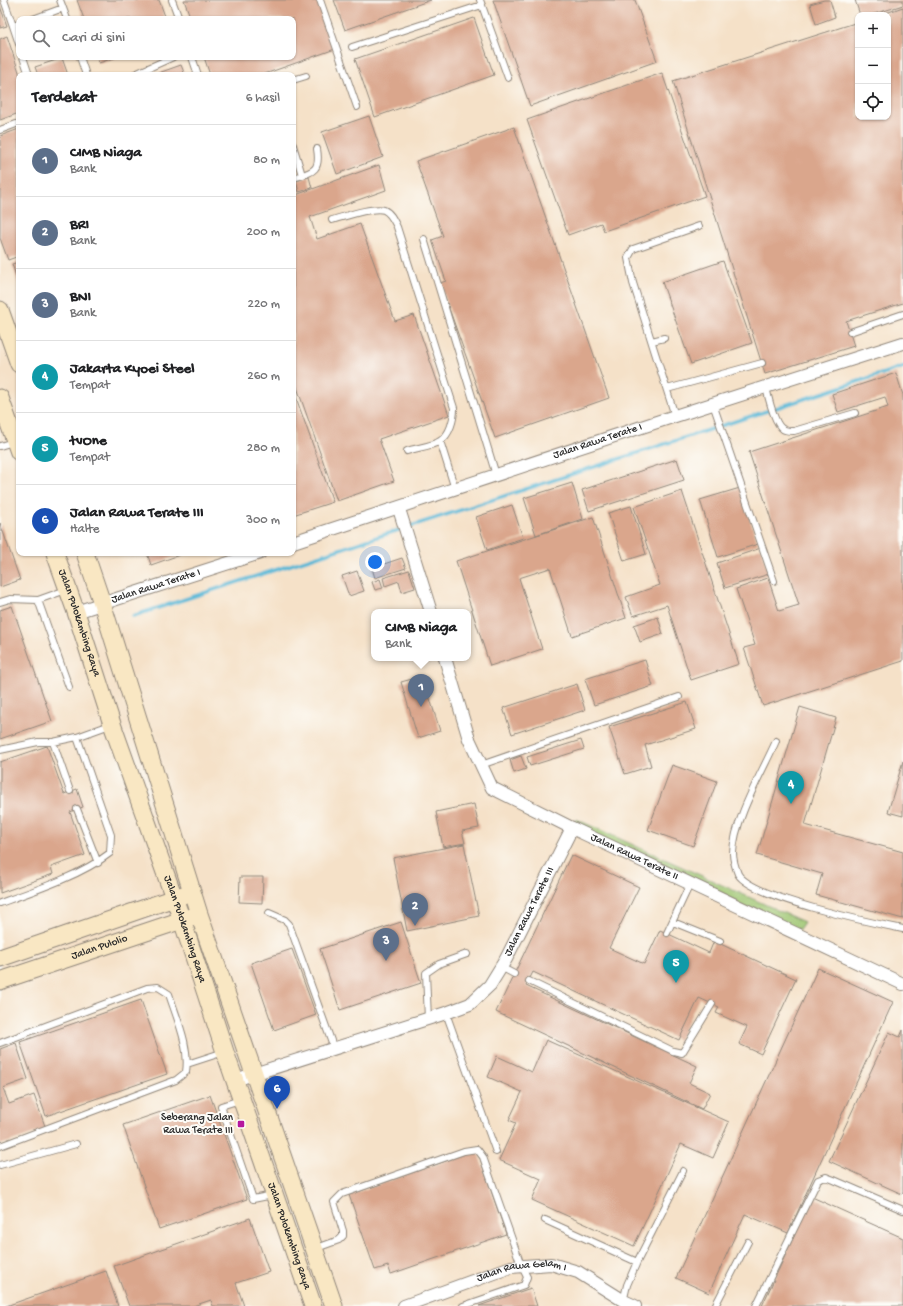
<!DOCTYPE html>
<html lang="id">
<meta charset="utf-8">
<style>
:root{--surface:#fff;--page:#f6f6f6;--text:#202124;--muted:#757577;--line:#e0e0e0;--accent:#b5179e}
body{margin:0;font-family:"Gochi Hand",sans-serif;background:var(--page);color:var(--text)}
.controls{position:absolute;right:12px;top:12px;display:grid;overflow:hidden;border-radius:8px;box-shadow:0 1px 3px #0004}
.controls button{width:36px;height:36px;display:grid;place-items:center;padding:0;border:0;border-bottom:1px solid var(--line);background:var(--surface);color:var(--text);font:20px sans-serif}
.you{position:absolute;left:375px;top:562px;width:14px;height:14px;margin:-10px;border:3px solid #fff;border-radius:50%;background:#1a73e8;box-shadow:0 0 0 6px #1a73e833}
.badge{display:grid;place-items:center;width:26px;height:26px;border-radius:50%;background:var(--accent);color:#fff;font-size:13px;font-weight:700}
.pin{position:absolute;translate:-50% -33px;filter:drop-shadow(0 1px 2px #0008)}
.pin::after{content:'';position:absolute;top:21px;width:14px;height:12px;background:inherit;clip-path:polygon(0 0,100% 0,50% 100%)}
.popup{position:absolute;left:371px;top:609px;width:100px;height:52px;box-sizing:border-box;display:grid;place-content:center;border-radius:8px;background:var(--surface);filter:drop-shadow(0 1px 3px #0005);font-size:13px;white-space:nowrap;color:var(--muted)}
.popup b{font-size:15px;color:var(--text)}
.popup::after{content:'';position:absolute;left:50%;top:100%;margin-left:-8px;border:8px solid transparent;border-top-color:var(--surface)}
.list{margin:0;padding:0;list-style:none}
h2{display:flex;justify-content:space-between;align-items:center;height:52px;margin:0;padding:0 16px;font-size:17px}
h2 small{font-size:13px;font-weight:400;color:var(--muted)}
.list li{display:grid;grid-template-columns:26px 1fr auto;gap:12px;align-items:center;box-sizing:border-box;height:72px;padding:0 16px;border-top:1px solid var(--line)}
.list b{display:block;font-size:15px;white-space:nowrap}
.list p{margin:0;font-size:13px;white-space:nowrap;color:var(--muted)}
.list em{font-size:13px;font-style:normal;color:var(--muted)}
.icon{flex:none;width:22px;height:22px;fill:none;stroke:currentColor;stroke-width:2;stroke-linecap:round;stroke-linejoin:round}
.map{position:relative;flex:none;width:903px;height:1306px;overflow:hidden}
.search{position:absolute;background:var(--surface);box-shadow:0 1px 3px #0004;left:16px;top:16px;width:280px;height:44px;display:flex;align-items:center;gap:10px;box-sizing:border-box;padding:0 14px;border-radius:8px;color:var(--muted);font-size:15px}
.panel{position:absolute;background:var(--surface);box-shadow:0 1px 3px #0004;left:16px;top:72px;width:280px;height:484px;border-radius:8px}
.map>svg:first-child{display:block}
.green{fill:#9dc570;stroke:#64784e}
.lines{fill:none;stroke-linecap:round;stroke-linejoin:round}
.stream{stroke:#58b7d6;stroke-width:3.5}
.building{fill:#daa68c}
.lane-casing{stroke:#90867a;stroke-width:8}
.street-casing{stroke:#90867a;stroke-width:14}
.secondary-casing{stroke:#90867a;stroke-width:19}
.lane{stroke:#fff;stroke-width:6}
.street{stroke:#fff;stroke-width:12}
.secondary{stroke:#f9e7c3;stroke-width:17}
.poi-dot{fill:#b5179e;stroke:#fdfcf7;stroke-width:1.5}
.labels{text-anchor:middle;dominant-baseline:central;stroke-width:4;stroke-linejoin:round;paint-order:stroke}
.street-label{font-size:11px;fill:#2b2b2b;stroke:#fdfcf7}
.poi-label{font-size:11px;fill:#2b2b2b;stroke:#fdfcf7;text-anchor:end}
</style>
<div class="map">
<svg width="903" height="1306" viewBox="0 0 903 1306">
<rect width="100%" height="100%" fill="#fdfcf7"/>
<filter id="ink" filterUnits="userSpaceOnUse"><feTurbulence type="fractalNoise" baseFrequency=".025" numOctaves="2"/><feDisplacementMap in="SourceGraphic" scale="8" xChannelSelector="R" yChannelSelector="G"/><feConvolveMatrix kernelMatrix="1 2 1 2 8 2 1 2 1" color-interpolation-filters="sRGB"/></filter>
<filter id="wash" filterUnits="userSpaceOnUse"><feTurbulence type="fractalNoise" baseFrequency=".012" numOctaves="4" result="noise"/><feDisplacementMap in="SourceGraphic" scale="16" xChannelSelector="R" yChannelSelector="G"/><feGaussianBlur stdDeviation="0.9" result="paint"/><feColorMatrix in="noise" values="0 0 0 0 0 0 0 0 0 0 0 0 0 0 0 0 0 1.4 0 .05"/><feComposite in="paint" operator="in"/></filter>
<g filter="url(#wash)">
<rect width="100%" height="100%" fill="#f5e1c8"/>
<path class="green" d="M576,819l228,103 -8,12 -224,-106z"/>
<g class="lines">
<path class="stream" d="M133,616l770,-249"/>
</g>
<g id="blocks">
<path class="building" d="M77,0h82l7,19h-82z
M184,0h134l17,49 -73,26h-52l-6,-18h89v-38h-102z
M334,0h97l-86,30z
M493,0h142l22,61 -127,45z
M824,0h6l5,17 -19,7 -6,-20z
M855,0h48v5l-32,10h-11z
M0,6l7,20 -7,2z
M903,7v296l-57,18 8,25 -89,28 -92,-293 185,-59v95h30v-102h-8z
M474,18l20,57 -119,42 -20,-58z
M7,36l13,39 -1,38 -19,7v-81z
M97,57h20l-18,6z
M62,58l6,17h-30l-3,-8z
M181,65l4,10h-32z
M662,73l43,123 -101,35 -3,-8 -33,12 -41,-115z
M369,116l14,41 -46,17 -15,-42z
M514,127l95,271 -114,40 -55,-155 6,-2 -14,-41 11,-4 -27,-75z
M19,129v127l-11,4 -8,-22v-102z
M379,165l7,25 -76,27 7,22 43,-15 35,97 19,-6 35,100 -70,24 15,42 -57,20 -44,-125v-180z
M309,177l3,11 -13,4 -3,-11z
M723,261l29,82 -61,21 -29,-82z
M19,262v23l-7,-21z
M896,373l7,22v266l-140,45 -19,-58 11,-3 -19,-56 32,-11 11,33 20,-6 -50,-153 139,-45 -3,-10 -47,15 -6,-18z
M293,389l40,113 -40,13z
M677,459l7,21 -95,31 -7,-21z
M572,483l11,36 -47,16 -12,-37z
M740,488l18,56 -40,13 -18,-57z
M682,491l57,173 -48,16 -24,-75 -34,11 -7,-19 34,-12 -26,-78z
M512,505l11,33 -36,12 -11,-33z
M631,506l15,48 -22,7 -16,-48z
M593,517l33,101 -54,18 -22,-68 -31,10 23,71 -52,17 -34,-105z
M0,523l20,57 -20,7z
M761,548l8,26 -44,14 -8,-25z
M147,553h38l-34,12z
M402,558l4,10 -31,10 -3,-10z
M409,570l6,18 -13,4 -3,-11 -14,5 -2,-8z
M357,571l7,20 -15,5 -7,-20z
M380,579l3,9 -8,2 -3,-8z
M12,606l40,115 -52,18v-129z
M658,617l5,17 -23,8 -6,-17z
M645,660l8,26 -59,19 -9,-26z
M423,676l17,55 -22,7 -17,-56z
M577,684l8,26 -73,24 -9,-26z
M687,702l9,27 -51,16 6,21 -26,8 -16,-47z
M800,707l36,11 -31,107 98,27v67l-87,-24 6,-21 -65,-19z
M581,740l3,9 -54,17 -3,-9z
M47,746l17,48 13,-5 6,18 -13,5 15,43 -34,12 2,7 -53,19v-131z
M521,756l5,13 -12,4 -4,-13z
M903,761v55l-15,-4z
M672,765l45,16 -24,65 -45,-16z
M474,804l5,24 -17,3 3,12 -22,4 -7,-35z
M464,844l15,72 -72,15 -14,-73z
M571,855l68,32 -30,61 35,16 16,-34 49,23 5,-12 82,38 -35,75 -22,-10 8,-17 -31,-14 3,-6 -20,-9 -20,42 -146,-68 -7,14 171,80 -8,17 21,10 -8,16 -206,-97z
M240,877h23l-1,26 -23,-1z
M401,922l20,61 -81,27 -20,-61z
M292,949l24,66 -42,15 -23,-67z
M818,968l75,34 -105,231 -43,-19 -36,79 -33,-15z
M141,1000l26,74 -121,42 -26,-74z
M903,1030v161l-1,3 -73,-33 60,-129 11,5z
M546,1040l183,82 -16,36 -32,-14 -47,102 -102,-46 9,-21 -42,-19 17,-37 -7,-3 13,-28 -34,-15 9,-21 35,16z
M16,1043l12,36 -25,9 6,16 25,-9 12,34 -46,16v-96z
M210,1095l37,104 -88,30 -36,-104z
M477,1150l29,84 -115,40 -3,-8 -13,4 -26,-75z
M812,1197l91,41v68h-141z
M250,1218l19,54 -33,11 8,23h-31l-2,-6 -18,6h-64l-15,-40z
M106,1271l12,35h-112z
M531,1288l6,18h-58z"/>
</g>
</g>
<g filter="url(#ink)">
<use href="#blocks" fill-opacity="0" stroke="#90867a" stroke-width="1"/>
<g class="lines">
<g class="lane-casing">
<path id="lane" d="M4,0l9,26
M60,0l7,19
M172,0l7,19
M320,0l37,107
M480,0l28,78
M33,19l30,-11
M19,24l-6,2 6,18
M352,47l130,-42
M23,57l6,18
M80,57l6,18
M192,57l6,18
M133,75l40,-18
M293,80l13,-4
M0,130l19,-7
M293,145l9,30
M293,178c19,-6 28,-6 24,-29
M332,220c11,-3 42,-14 52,-10 7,3 10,11 13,17l57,181c0,11 -4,27 -14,33 -7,5 -25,7 -33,10
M424,239l72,236
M850,332l53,-18
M652,341l12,-3
M766,387c2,9 9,41 19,43 2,1 6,1 9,1l61,-18
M667,389l95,-26
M713,404l61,177
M675,416l-42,-133 -5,-25 5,-9 66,-23
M440,441l15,48
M0,446l13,-4
M66,590l-28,10 31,87
M0,602l10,-3 28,1
M776,741c-14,32 -42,78 -43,112 0,6 3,16 5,21 14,24 135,49 165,55
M0,750l38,-8h15
M481,765l198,-68
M70,791l-17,-49 24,-5
M77,809l21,54
M0,903c34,-12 82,-28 110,-50l1,-18 -34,-98 33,-12
M269,913l16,7 4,4 45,125
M673,922l47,19
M667,933l23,-49
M501,967l13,7
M529,981l144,70 9,2 30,-49
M446,1013l50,139
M428,1019l-2,-46 13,-9 28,-10
M0,1043l147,-55 11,-1 11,7c8,25 21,53 17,78l-10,8 -176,66
M187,1064l37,-12
M240,1100l-19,6 32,93 20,-4
M0,1165l76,-21
M545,1220l92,42
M314,1249l25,-9 4,-4v-5l-9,-29 8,-8 122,-43 13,-2 6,8 38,108 6,12 -3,8 -61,21
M623,1302l4,-17 10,-23 46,-91
M715,1306l33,-64
M756,1306l62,-126 8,-3 8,3 69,30"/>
</g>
<g class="street-casing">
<g id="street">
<path d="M399,509l32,103"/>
<path id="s1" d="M293,542l382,-126 228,-73"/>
<path id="s2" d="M76,612l184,-59"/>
<path id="s3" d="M445,658l24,81 23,49 80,40 331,156"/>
<path id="s4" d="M235,1080l211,-67 24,-9 20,-19 16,-26 66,-131"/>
<path id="s5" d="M404,1306l107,-39 40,-3 27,8 46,29 11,5"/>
</g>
</g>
<g class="secondary-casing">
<g id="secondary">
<path d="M0,310l19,54"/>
<path d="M0,398l19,54"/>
<path id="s6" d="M55,553l21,59 36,112 70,196 43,132 88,254"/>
<path d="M85,553l17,50 97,311 135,392"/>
<path d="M0,958l183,-63"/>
<path id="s7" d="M0,981l191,-64"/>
</g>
</g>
<use href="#lane" class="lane"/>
<use href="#street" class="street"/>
<use href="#secondary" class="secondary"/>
</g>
</g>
<rect class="poi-dot" x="237" y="1120" width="8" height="8" rx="2"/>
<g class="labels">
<g class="street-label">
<text stroke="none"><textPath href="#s1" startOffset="321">Jalan Rawa Terate I</textPath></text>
<text stroke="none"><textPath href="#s2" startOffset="84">Jalan Rawa Terate I</textPath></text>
<text stroke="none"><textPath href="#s6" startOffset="74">Jalan Pulokambing Raya</textPath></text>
<text stroke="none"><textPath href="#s3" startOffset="297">Jalan Rawa Terate II</textPath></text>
<text stroke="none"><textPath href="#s4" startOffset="358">Jalan Rawa Terate III</textPath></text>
<text stroke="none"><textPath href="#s6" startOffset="398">Jalan Pulokambing Raya</textPath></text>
<text stroke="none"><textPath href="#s7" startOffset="105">Jalan Pulolio</textPath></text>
<text stroke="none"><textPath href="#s6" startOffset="722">Jalan Pulokambing Raya</textPath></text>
<text stroke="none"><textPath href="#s5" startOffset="124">Jalan Rawa Gelam I</textPath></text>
</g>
<g class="poi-label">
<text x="233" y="1118">Seberang Jalan<tspan x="233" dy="13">Rawa Terate III</tspan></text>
</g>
</g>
</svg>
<div class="controls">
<button>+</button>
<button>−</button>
<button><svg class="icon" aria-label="locate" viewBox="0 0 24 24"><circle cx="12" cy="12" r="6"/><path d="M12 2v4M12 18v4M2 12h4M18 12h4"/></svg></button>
</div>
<div class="you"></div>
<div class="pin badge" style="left:421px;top:707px;background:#5c6f8a">1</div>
<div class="popup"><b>CIMB Niaga</b>Bank</div>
<div class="pin badge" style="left:415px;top:926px;background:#5c6f8a">2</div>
<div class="pin badge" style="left:386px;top:961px;background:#5c6f8a">3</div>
<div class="pin badge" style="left:791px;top:804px;background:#0f9aa8">4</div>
<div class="pin badge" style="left:676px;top:983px;background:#0f9aa8">5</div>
<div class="pin badge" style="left:277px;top:1109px;background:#1a4fb4">6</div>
<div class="search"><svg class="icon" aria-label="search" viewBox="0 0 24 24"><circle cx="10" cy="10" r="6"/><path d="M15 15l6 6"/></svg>Cari di sini</div>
<section class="panel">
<h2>Terdekat<small>6 hasil</small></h2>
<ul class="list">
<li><span class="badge" style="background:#5c6f8a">1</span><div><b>CIMB Niaga</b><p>Bank</p></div><em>80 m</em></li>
<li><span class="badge" style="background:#5c6f8a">2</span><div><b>BRI</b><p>Bank</p></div><em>200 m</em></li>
<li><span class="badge" style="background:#5c6f8a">3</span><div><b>BNI</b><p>Bank</p></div><em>220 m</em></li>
<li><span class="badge" style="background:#0f9aa8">4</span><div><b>Jakarta Kyoei Steel</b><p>Tempat</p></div><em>260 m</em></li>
<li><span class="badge" style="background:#0f9aa8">5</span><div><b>tvOne</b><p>Tempat</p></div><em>280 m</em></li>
<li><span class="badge" style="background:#1a4fb4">6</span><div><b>Jalan Rawa Terate III</b><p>Halte</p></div><em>300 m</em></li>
</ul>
</section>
</div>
